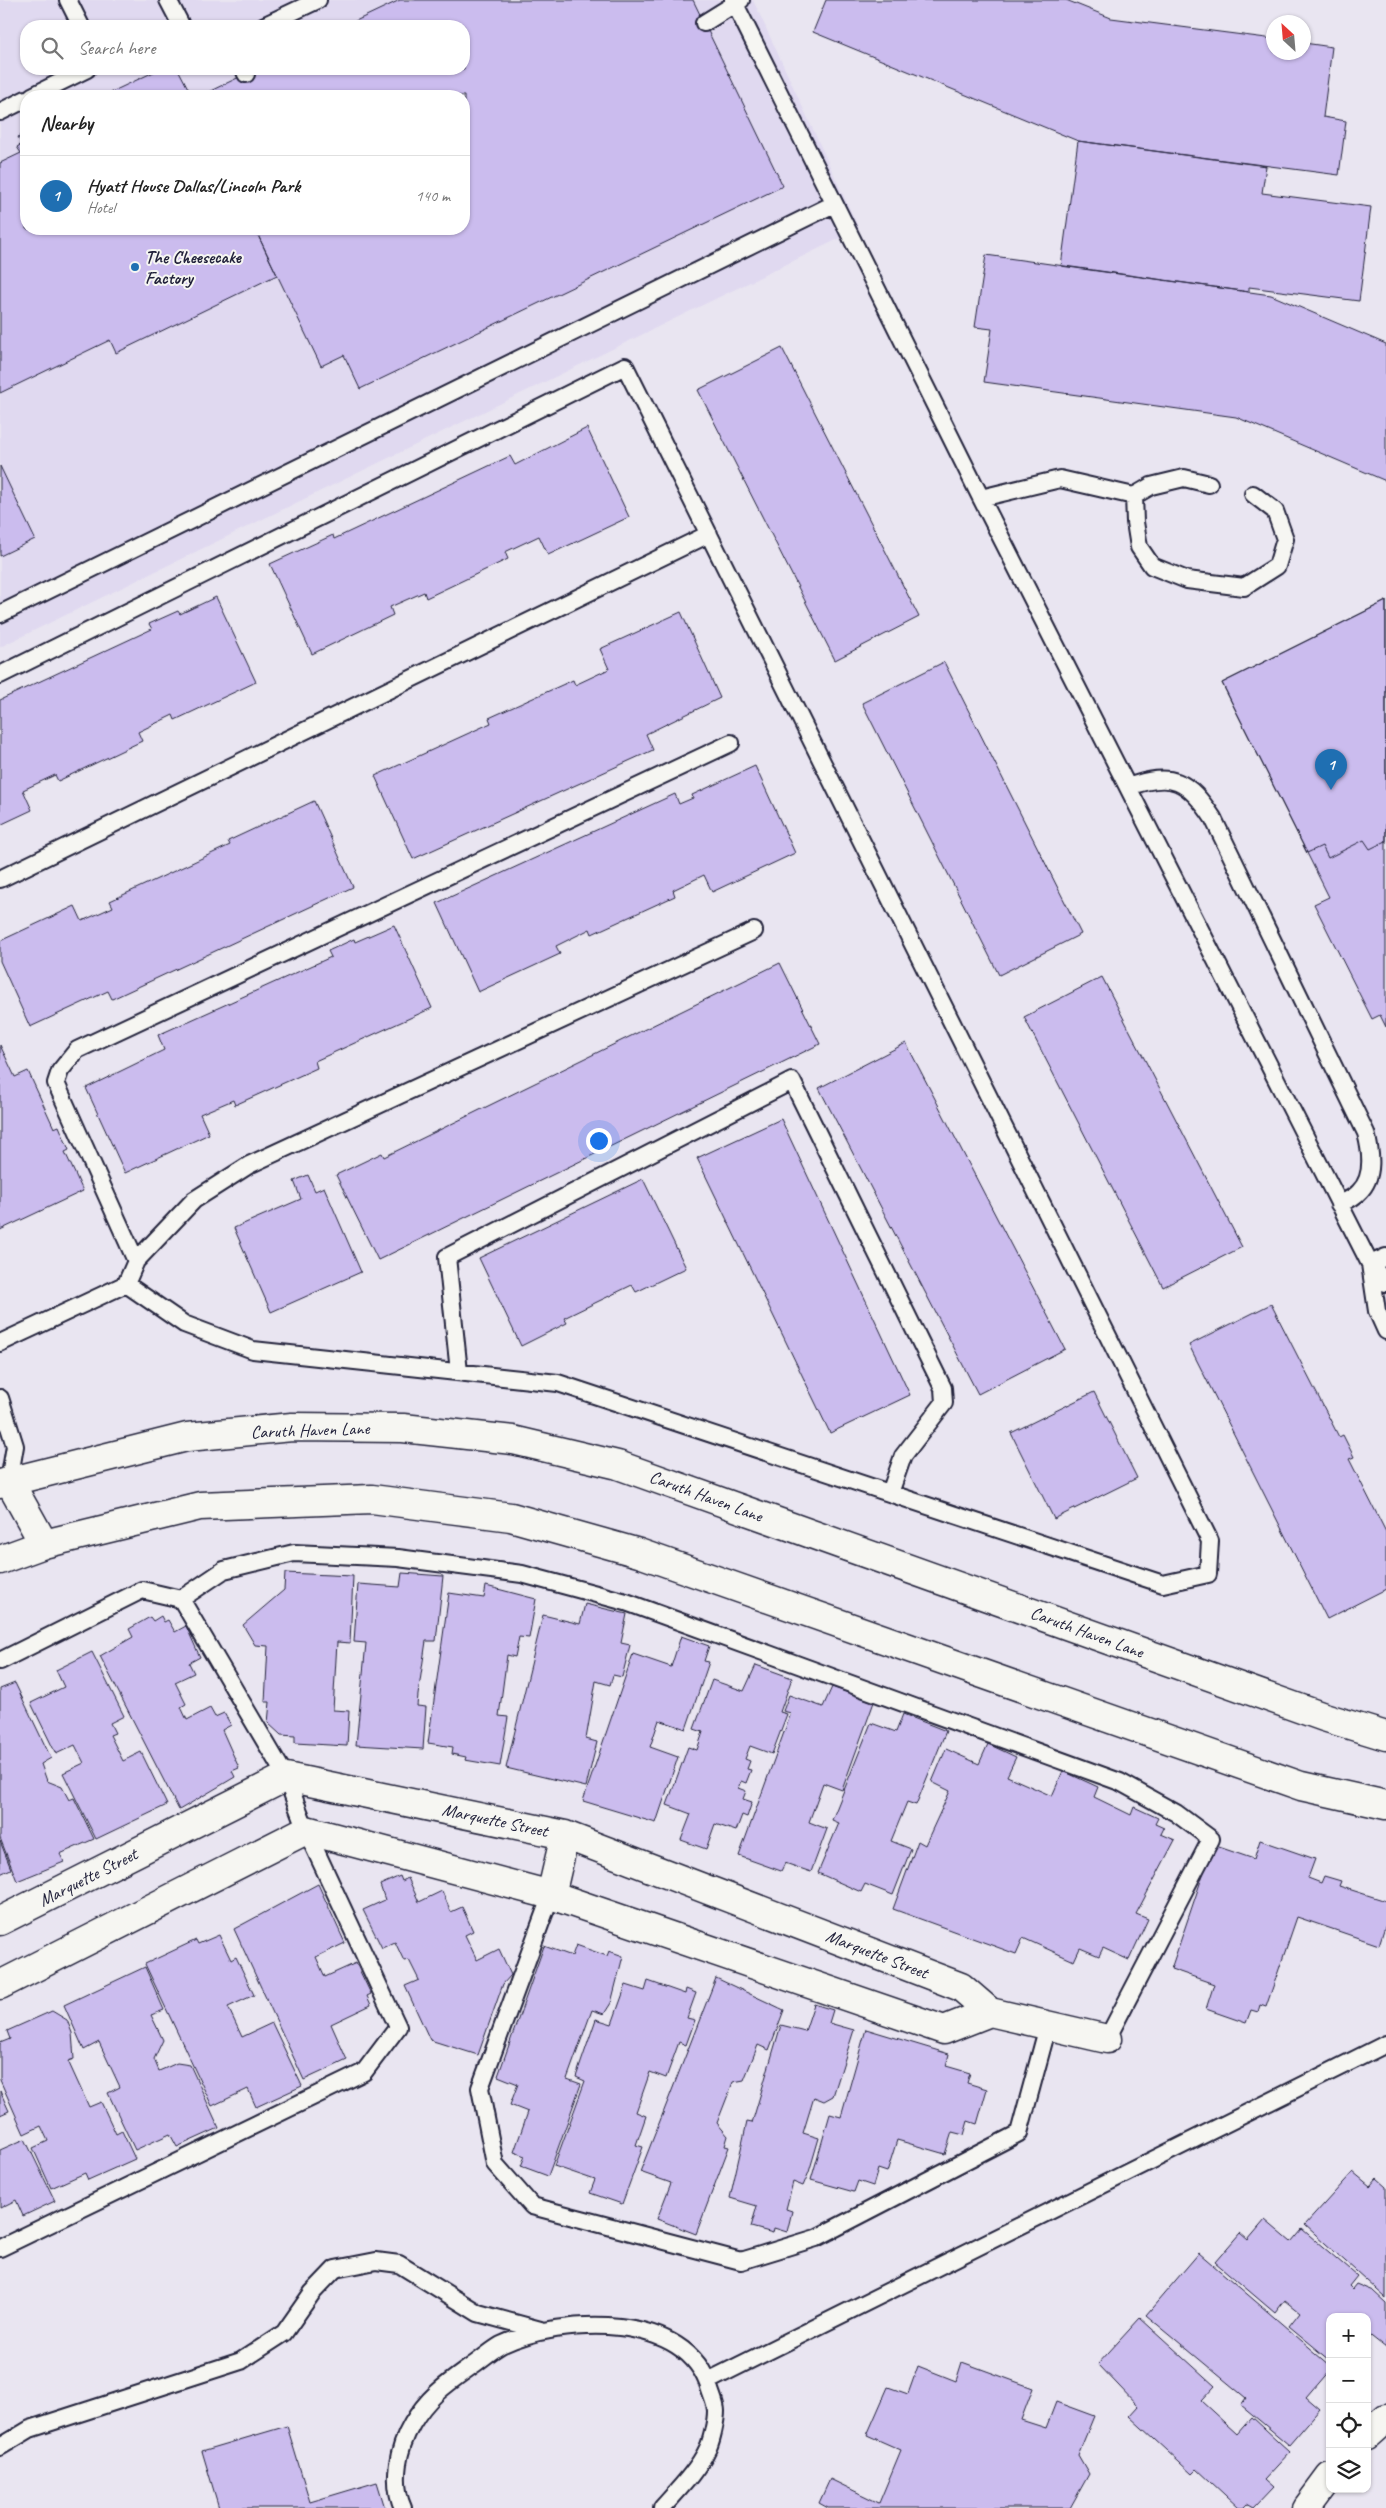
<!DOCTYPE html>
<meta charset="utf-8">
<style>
:root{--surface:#fff;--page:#f6f6f6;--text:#222;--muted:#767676;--line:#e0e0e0;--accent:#1f6fb2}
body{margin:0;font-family:Caveat,sans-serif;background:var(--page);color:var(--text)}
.controls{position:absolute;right:15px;bottom:15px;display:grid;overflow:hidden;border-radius:10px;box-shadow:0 1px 4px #0004}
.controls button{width:45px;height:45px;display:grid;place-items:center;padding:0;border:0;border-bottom:1px solid var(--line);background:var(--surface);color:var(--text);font:25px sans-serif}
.compass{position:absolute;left:1266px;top:15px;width:45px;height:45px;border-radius:50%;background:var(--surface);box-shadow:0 1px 4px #0004;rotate:334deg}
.you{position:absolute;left:598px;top:1140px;width:18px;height:18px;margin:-12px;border:4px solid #fff;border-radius:50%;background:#1a73e8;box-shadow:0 0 0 8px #1a73e833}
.badge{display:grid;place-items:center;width:32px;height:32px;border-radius:50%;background:var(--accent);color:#fff;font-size:16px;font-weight:700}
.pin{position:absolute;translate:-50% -41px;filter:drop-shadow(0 1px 2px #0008)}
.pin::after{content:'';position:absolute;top:26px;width:18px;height:15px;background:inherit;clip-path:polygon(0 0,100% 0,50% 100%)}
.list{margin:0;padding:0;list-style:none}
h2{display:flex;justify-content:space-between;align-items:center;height:65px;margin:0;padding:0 20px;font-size:21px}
h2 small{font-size:16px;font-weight:400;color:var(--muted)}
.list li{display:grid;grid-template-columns:32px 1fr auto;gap:15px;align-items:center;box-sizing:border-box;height:80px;padding:0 20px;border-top:1px solid var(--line)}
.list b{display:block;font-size:19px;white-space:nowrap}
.list p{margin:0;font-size:16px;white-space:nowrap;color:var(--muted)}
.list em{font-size:16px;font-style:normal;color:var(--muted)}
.icon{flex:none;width:28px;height:28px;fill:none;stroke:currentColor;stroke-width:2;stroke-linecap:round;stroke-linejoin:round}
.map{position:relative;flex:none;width:1386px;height:2508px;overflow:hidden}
.search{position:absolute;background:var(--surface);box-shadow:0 1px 4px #0004;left:20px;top:20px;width:450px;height:55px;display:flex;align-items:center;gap:12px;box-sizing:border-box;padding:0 18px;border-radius:20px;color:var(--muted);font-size:19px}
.panel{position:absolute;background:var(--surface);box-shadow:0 1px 4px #0004;left:20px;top:90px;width:450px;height:145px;border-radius:20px}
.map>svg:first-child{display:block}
.built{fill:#e0d9f0;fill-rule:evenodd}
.building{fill:#cbbcee;stroke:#22223b}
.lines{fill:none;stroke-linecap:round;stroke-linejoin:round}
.lane-casing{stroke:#22223b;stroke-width:20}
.street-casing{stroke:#22223b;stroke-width:31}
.secondary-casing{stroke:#22223b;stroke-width:31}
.lane{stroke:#f6f6f2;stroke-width:16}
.street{stroke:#f6f6f2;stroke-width:28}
.secondary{stroke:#f6f6f2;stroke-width:28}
.poi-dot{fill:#1f6fb2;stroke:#f6f6f2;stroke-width:2}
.labels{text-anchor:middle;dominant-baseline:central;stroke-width:4;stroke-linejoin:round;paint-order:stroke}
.poi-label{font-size:18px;font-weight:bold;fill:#22223b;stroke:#f6f6f2;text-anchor:start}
.street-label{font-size:18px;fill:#22223b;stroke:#f6f6f2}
</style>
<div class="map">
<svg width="1386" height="2508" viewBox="0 0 1386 2508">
<rect width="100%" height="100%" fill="#e9e5f1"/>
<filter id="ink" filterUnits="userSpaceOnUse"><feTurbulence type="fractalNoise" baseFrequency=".02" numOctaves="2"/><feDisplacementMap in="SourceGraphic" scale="10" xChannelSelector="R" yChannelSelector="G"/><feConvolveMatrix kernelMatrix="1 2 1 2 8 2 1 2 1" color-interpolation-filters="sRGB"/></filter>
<g filter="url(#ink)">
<path class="built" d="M0,0h753l106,229 -859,418zM26,26h438v43h-438zM26,96h438v133h-438z"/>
<path class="building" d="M400,0h293l90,186 -423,203 -16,-34 -23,11 -66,-137h209v-133h-264l56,-27h208v-43h-119z
M826,0h240l45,18 163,21v13h30v-9l28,4 -9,70 23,4 -7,54 -261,-34 -265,-109z
M160,69h18l14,27h-89z
M26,133v96h229l22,46 -161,78 -6,-13 -110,53v-230l21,-10 -4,-6 5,-3 -4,-7z
M1078,141l188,25 -4,27 109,14 -12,94 -110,-14v5l-188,-26z
M986,255l285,40 115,49v137l-150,-64 -252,-35 8,-53 -17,-2z
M782,348l137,269 -84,43 -137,-270z
M587,428l42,89 -81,38 -9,-19 -34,16 3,7 -82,39 -2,-6 -34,15 3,8 -81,39 -42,-90 63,-29 1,4 176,-83 5,9z
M0,466l35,73 -35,17z
M216,597l40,85 -81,38 -2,-5 -35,17 4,9 -84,40 -3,-6 -32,15 9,20 -32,15v-125l152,-71 -3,-5 29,-13 2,3z
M1386,601v426l-6,-12 -8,4 -58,-115 15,-7 -107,-214z
M1386,601v240l-16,8 -6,-9 -36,18 -6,-12 -15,7 -85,-170z
M681,612l39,86 -74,36 7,16 -240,109 -38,-83 116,-53 -2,-5 84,-38 2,5 34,-16 -9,-20z
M944,662l137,272 -82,41 -137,-272z
M755,766l40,87 -83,39 -8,-17 -31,15 2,6 -83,38 -2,-5 -34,17 4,8 -82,38 -41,-89 238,-109 4,10 14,-6 -1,-3z
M314,801l39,86 -241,112 -4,-8 -78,36 -30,-66v-20l75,-35 7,15 31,-14 -3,-6 120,-56 -2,-4z
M394,925l38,83 -117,53 2,7 -82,37 -2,-5 -33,14 9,20 -84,39 -39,-85 78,-38 -6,-15 173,-78 -3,-6 26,-12 1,3z
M780,963l40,81 -442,216 -42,-85 46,-22 2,4z
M1102,977l140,270 -79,40 -139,-270z
M906,1043l159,306 -87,45 -159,-306z
M0,1045l15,32 13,-6 26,57 5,-2 10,24 -4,2 18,39 -83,39z
M781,1119l129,276 -80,38 -133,-275z
M308,1175l7,16 9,-4 37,85 -90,40 -37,-84 67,-29 -7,-18z
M643,1179l43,89 -50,24 -4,-7 -68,33 3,5 -46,23 -42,-88z
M1271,1304l68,133 4,-2 11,22 -5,2 37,73v57l-59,30 -138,-274z
M1094,1392l43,86 -83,41 -43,-86z
M285,1573l68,3 -3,67 -13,-1 -4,68 16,1 -2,35 -52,-3v-7l-14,-1 -13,-12 2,-21h-5l3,-56 -13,-1 -12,-20 41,-35z
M402,1573l41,3 -7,65h-10l-8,54 -1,11 9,1 -3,42 -67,-4 10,-102 -12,-1 4,-58 42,3z
M486,1586l50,13 -7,39 -10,-1 -4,20 -8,-2 -8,61 9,1 -8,49 -35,-6 1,-3 -14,-3 1,-7 -25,-4 21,-150 35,5z
M585,1604l42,10 -6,29 9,2 -8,32 -9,-2 -3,10 -14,-4 -10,58 11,3 -11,45 -80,-19 37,-153 37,9z
M161,1616l3,6 4,-2 7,12 11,-6 14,31 -11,6 5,10 -19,9 11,22 -5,3 6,13 23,-12 5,9 9,-4 7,12 -9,5 17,38 -7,3 3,6 -56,33 -79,-154 33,-19 -4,-8 21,-12 3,4z
M681,1636l28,10 -5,15 5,1 -23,67 -27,-9 -9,27 28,10 -22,66 -73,-22 50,-147 38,13z
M92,1652l32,64 -14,7 5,10 -5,2 13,26 18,-9 26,53 -71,34 -33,-66 21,-10 -9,-18 -19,9 -25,-51 33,-16 -8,-17z
M756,1665l36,13 -12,34 7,2 -15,40 -22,-8 -5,13 5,2 -3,8 4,1 -5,13 -5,-2 -3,7 8,3 -3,8 9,3 -5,15 -5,-2 -6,16 -21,-7 -9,25 -25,-9 10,-26 -24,-9 21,-58 9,3 6,-18 -9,-3 18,-49 32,11z
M15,1683l36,75 -10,6 6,17 15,6 7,13 5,-2 20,41 -34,15 4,8 -47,19 -17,-43v-149z
M832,1687l42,15 -32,88 -19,-7 -14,39 18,7 -16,43 -26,-9 -4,8 -42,-15 52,-143 -8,-2 6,-16 34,12z
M903,1714l43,17 -30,74 -9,-3 -16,39 20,8 -18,46 -28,-11 -4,8 -43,-19 21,-50 -7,-3 39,-97 25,9z
M988,1744l28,13 -9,19 45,20 11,-25 35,16 -4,10 37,18 3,-8 24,11 -3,6 9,4 -3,6 14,6 -39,74 12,5 -19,41 -26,-12 -4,8 -19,-8 -6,13 -51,-23 -7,16 -123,-45 25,-68 7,4 25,-54 -18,-9 14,-33 33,15z
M1260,1840l55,19 -7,19 13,5 3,-7 17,5 -2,5 47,15v22l-7,22 -82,-28 -31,90 -6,-2 -2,7 -7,-2 -5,13 -40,-14 8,-25 -43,-15 42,-124 41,14z
M0,1841l11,28 -11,5z
M400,1876l2,5 6,-3 11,24 23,-11 9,21 11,-5 11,24 -8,4 12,25 22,-11 12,26 -8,9 -25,71 -48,-15 -25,-54 14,-6 -10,-20 -5,1 -9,-19 -13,6 -19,-38 22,-10 -5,-15z
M318,1884l27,59 -29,14 9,20 31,-14 15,31 -4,2 4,9 -40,19 16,36 -43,20 -70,-151z
M219,1935l12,25 5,-3 18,38 -26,12 14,30 30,-14 30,63 -46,21 -8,-18 -36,17 -67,-142 51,-24 2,4z
M576,1945l31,11 2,-5 14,5 -12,47 -7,11 -12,-4 -25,69 14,5 -33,92 -27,-10 4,-10 -11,-4 14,-40 -18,-7 8,-21 -20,-8 46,-130 28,10z
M145,1967l19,43 -13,5 12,25 -9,19 5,12 18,-8 13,2 29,63 -42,19 -7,-13 -35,16 -27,-57 12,-6 -21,-45 -15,8 -20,-45z
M716,1978l68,32 -15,40 -11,-5 -14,35 -11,2 -16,41 11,13 -3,10 4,1 -33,87 -39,-15 14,-36 -31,-11z
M648,1981l37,13 1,-5 10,4 -9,25 8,2 -9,25 -7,-3 -13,36 -16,-6 -14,40 10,4 -10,29 7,2 -21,57 -32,-11 5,-13 -41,-14 31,-85 -9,-4 20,-58 16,5 14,-39 19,6z
M814,2004l19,6 -4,13 25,7 -21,66 -9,5 -10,-4 -11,36 16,5 -10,34 -6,14 -10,-4 -7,27 6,2 -5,21 -13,-4 -1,5 -22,-6 6,-21 -27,-8 17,-76 5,1 29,-98 24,6z
M52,2011l15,9 5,13 2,26 -6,2 21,46 12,-5 15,32 6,-3 13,28 -47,21 -3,-7 -34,15 -18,-40 15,-7 -7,-15 -17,8 -24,-54v-37l10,-4 -3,-8z
M866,2029l83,25 -3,12 24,7 -3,10 20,6 -10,35 -9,-3 -4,14 -12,-3 -7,22 -48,-14 -10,32 -9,-3 -5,17 -15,-5 -4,11 -43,-12 19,-66 11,3z
M0,2091l9,20 -9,4z
M25,2139l30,62 -32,15 -7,-16 -16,8v-58z
M1353,2172l17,14 7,-8 9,8v112l-81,-73z
M1265,2220l26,22 11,-13 55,47 -8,10 3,3 4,-5 17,7 13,12v45l-19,-15v-16h-37v43l-41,-34 11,-14 -15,-12 -10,13 -60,-51 25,-29 8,7z
M1199,2253l131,112v4l-24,28 14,12 -31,36 -48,-40 5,-7 -100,-83z
M1140,2318l75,68 -14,15 36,33 15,-17 38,35 -26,28 9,8 -19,20 -7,-4 -4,4h-4l-42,-39 -5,5 -63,-58 9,-10 -40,-42z
M962,2362l71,26 -12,32 25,8 10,-26 38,14 -16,39 11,19 -19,34h-242l-9,-5 11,-24 49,24 22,-53 -34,-15 21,-48 20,7 10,-28 38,15z
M287,2426l23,76 67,-20 8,26h-166l-17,-57z"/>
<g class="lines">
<g class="lane-casing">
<path id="lane" d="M68,0l13,26
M168,0l12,23
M733,0l248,498 389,766 16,19
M704,23l37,-23
M263,26l55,-26
M244,69l2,5
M32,96l55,-27
M0,112l26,-13
M1134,496l1,26 4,25 13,19 35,14 57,7 33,-21 8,-27 -10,-28 -22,-17
M981,498l79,-19 74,17 17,-10 33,-8 25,6
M0,614l834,-410
M0,675l625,-309 585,1175 -2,33 -45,10 -605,-201 -305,-33 -69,-26 -58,-40 -126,59
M1128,787c44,-16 60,-7 85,31l153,315c5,19 9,44 -7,59 -5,6 -13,9 -20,12
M0,879l709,-345
M136,1261l58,-61 55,-35 505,-234
M1370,1264l7,47 9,20
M1370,1264l16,-7
M126,1284l10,-23 -80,-178 4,-12 17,-21 654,-307
M459,1372l-12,-115 345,-176 151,307 1,15 -41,53 -13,37
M0,1398l15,48 -6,35 -7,-3
M181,1599l43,-29 70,-17 104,5 124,16 104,28 494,180 56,31 35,26 -104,200
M0,1661l142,-71 39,9 105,178 20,53 92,197 -34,45 -364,176
M551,1895l-71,193 15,76 37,42 209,55 75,-23 203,-105 29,-107
M708,2381l678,-337
M0,2447l30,-18 211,-68 43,-28 28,-40 23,-24 41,-8 23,3 79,49 66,18
M403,2508c-12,-26 -5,-60 9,-84 16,-28 36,-41 61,-59 9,-6 19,-15 28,-20 60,-28 187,-35 209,45 2,6 6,15 6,21 0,10 -4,28 -8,37 -10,22 -30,42 -46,60"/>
</g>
<g class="street-casing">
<path id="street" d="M551,1895l14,-60
M0,1921l286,-144 279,58 396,152 29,25 117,27
M0,1985l306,-155 245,65 393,135 46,-18
M1367,2435l19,-17
M1307,2508l23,-31"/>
</g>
<g class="secondary-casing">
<path id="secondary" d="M9,1481l35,63
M0,1484l187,-47 105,-10 111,1 110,12 105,25 706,252 62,19
M0,1560l44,-16 156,-38 172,-7 139,18 128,36 662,233 85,19"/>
</g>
<use href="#lane" class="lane"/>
<use href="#street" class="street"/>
<use href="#secondary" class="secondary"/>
</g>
</g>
<circle class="poi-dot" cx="135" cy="267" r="5"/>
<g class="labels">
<g class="poi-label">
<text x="145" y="257">The Cheesecake<tspan x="145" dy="21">Factory</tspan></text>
</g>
<g class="street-label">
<text transform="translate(310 1430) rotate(-2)">Caruth Haven Lane</text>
<text transform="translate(706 1496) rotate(20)">Caruth Haven Lane</text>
<text transform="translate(1087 1632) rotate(20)">Caruth Haven Lane</text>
<text transform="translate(495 1820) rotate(12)">Marquette Street</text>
<text transform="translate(88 1877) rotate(-27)">Marquette Street</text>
<text transform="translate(877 1954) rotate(21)">Marquette Street</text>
</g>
</g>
</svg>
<div class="controls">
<button>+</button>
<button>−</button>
<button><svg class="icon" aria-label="locate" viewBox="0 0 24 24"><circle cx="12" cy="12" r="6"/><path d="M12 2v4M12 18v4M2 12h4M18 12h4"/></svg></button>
<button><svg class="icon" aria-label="layers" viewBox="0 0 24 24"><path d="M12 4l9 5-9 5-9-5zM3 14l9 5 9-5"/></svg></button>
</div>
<svg class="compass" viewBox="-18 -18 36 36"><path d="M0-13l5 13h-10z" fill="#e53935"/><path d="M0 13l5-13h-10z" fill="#767676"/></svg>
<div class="you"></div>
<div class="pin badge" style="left:1331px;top:790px">1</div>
<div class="search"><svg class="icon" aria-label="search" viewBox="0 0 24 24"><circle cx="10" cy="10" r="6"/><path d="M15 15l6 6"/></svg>Search here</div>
<section class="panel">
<h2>Nearby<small></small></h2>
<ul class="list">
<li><span class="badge">1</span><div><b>Hyatt House Dallas/Lincoln Park</b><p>Hotel</p></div><em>140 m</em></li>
</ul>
</section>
</div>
